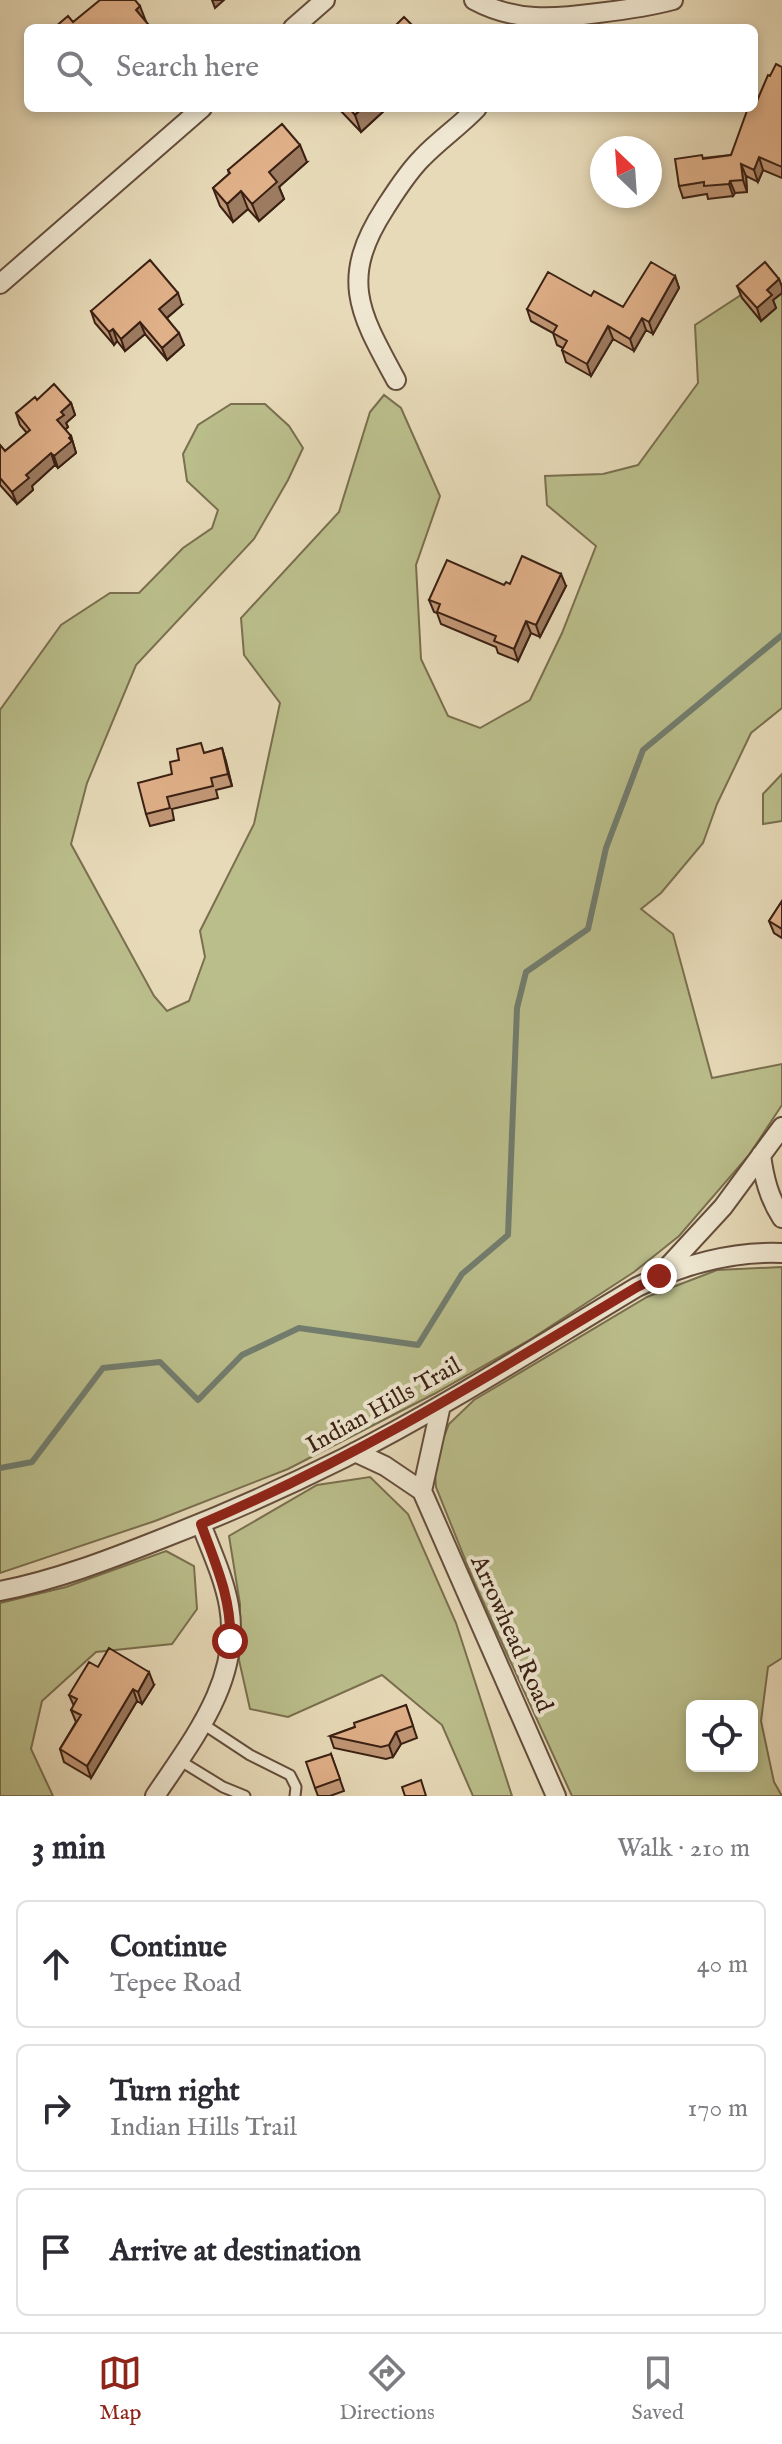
<!DOCTYPE html>
<meta charset="utf-8">
<style>
:root{--surface:#fff;--page:#f7f7f7;--text:#2b2b33;--muted:#7c7c81;--line:#e1e1e2;--accent:#8f2418}
body{margin:0;font-family:"IM FELL English",serif;background:var(--page);color:var(--text)}
.controls{position:absolute;right:24px;bottom:24px;display:grid;overflow:hidden;border-radius:12px;box-shadow:0 4px 12px #0003}
.controls button{width:72px;height:72px;display:grid;place-items:center;padding:0;border:0;border-bottom:2px solid var(--line);background:var(--surface);color:var(--text);font:40px sans-serif}
.compass{position:absolute;left:590px;top:136px;width:72px;height:72px;border-radius:50%;background:var(--surface);box-shadow:0 4px 12px #0003;rotate:335deg}
.stop{position:absolute;width:24px;height:24px;margin:-18px;border:6px solid #8f2418;border-radius:50%;background:#fff}
.stop.end{background:#8f2418;border-color:#fff;box-shadow:0 2px 8px #0008}
.list{margin:0;padding:0;list-style:none}
h2{display:flex;justify-content:space-between;align-items:center;height:104px;margin:0;padding:0 32px;font-size:34px}
h2 small{font-size:26px;font-weight:400;color:var(--muted)}
.list li{display:grid;grid-template-columns:52px 1fr auto;gap:24px;align-items:center;box-sizing:border-box;height:128px;margin:0 16px 16px;padding:0 16px;border:2px solid var(--line);border-radius:12px}
.list b{display:block;font-size:30px;white-space:nowrap}
.list p{margin:0;font-size:26px;white-space:nowrap;color:var(--muted)}
.list em{font-size:26px;font-style:normal;color:var(--muted)}
.icon{flex:none;width:44px;height:44px;fill:none;stroke:currentColor;stroke-width:2;stroke-linecap:round;stroke-linejoin:round}
.map{position:relative;flex:none;width:782px;height:1796px;overflow:hidden}
.search{position:absolute;background:var(--surface);box-shadow:0 4px 12px #0003;left:24px;right:24px;top:24px;height:88px;display:flex;align-items:center;gap:20px;box-sizing:border-box;padding:0 28px;border-radius:12px;color:var(--muted);font-size:30px}
.sheet{height:536px;background:var(--surface)}
nav{display:flex;justify-content:space-around;align-items:center;box-sizing:border-box;height:112px;border-top:2px solid var(--line);background:var(--surface);font-size:22px;color:var(--muted)}
nav a{display:grid;justify-items:center;gap:4px}
nav .on{color:var(--accent)}
.map>svg:first-child{display:block}
.green{fill:#babe8b;stroke:#7a6f4f;stroke-width:2;fill-rule:evenodd}
.lines{fill:none;stroke-linecap:round;stroke-linejoin:round}
.stream{stroke:#727d6e;stroke-width:6}
.lane-casing{stroke:#654e3c;stroke-width:13}
.street-casing{stroke:#654e3c;stroke-width:22}
.lane{stroke:#efe7d1;stroke-width:9}
.street{stroke:#efe7d1;stroke-width:18}
.wall{fill:#c19776;stroke:#3a2013;stroke-width:2}
.shaded-wall{fill:#9d7b60;stroke:#3a2013;stroke-width:2}
.building{fill:#e0b089;stroke:#3a2013;stroke-width:2}
.route{stroke:#8f2418;stroke-width:10}
.labels{text-anchor:middle;dominant-baseline:central;stroke-width:8;stroke-linejoin:round;paint-order:stroke}
.street-label{font-size:24px;fill:#3a2013;stroke:#efe7d1}
</style>
<div class="map">
<svg width="782" height="1796" viewBox="0 0 782 1796">
<rect width="100%" height="100%" fill="#e7dab8"/>
<filter id="stains"><feTurbulence type="fractalNoise" baseFrequency=".0025" numOctaves="4"/><feColorMatrix values="0 0 0 0 .2 0 0 0 0 .09 0 0 0 0 .02 0 0 0 .5 -.17"/></filter>
<radialGradient id="worn" r=".72"><stop offset=".6" stop-color="#630" stop-opacity="0"/><stop offset="1" stop-color="#630" stop-opacity=".3"/></radialGradient>
<path class="green" d="M782,286v422l-31,25 -34,71 -14,39 -42,50 -20,16 32,25 39,144 70,-14v41l-33,50 -70,81 -45,36 -103,67 -97,55 -146,75 -133,52 -155,52v-863l61,-85 49,-32h29l44,-45 29,-20 6,-18 -31,-29 -4,-27 15,-29 33,-21h34l24,22 14,22 -15,32 -34,59 -118,126 -49,118 -16,61 83,152 13,15 22,-10 16,-44 -5,-26 54,-107 26,-121 -36,-48 -3,-37 98,-106 31,-100 14,-17 17,13 39,88 -24,69 5,94 27,57 32,12 50,-28 32,-67 34,-87 -49,-41 -2,-29 58,-2 35,-9 60,-82 -3,-58 46,-30z
M782,774v47l-19,3v-30z
M782,1267v391l-14,9 -7,54 13,61 8,14h-210l-97,-212 -39,-97 -2,-25 15,-38 25,-24 173,-103 70,-27zM692,1706h60v60h-60z
M370,1477l38,37 48,109 56,173h-39l-31,-71 -60,-50 -94,42 -38,-8 -11,-49 1,-56 -11,-68 88,-51z
M166,1551l28,15 3,43 -25,35 -76,8 -54,49 -11,48 22,47h-53v-193l66,-16z"/>
<g class="lines">
<path class="stream" d="M0,1468l32,-6 71,-94 57,-6 38,38 44,-45 57,-27 119,17 44,-71 46,-39 9,-227 9,-36 62,-43 18,-81 37,-98 139,-115"/>
<g class="lane-casing">
<path id="lane" d="M203,1724l47,31 40,20 6,12 -1,9
M179,1760l44,27 22,9"/>
</g>
<g class="street-casing">
<path id="street" d="M474,0c41,22 79,19 124,13 25,-3 50,-6 75,-13
M293,28l32,-28
M0,284l202,-176
M396,380c-37,-68 -57,-101 -11,-172 11,-17 22,-35 37,-50 17,-18 38,-32 55,-50
M761,1155c3,23 8,43 21,63
M662,1273l61,-66 59,-80
M355,1452l30,14 37,25 134,305
M422,1491l19,-86
M0,1591c56,-11 108,-31 161,-52 62,-24 123,-51 183,-81 101,-51 196,-113 293,-171 45,-22 95,-36 145,-34
M155,1796c38,-57 87,-117 74,-190 -5,-28 -18,-56 -28,-82"/>
</g>
<use href="#lane" class="lane"/>
<use href="#street" class="street"/>
</g>
<path class="wall" d="M782,67v111l-19,-8 -5,12 -12,-6 1,16 -12,1 -2,3 -25,3 -1,-5 -24,4 -4,-12 25,-28 27,-3 39,-79z
M338,108h49l-26,24z
M307,162l-28,25 5,12 -25,22 -11,-12 -15,13 -13,-16 -7,-18 16,-14 -1,-4z
M675,276l4,12 -26,46 -7,-4 -12,21 -21,-12 -22,37 -25,-14 -4,-12 1,-2 -6,-3 -4,-12 -22,-12 -4,-12 96,-2z
M779,279l3,8v6l-9,7 3,8 -15,13 -19,-23 -5,-12z
M182,305l-15,13 17,27 -17,15 -22,-26 -20,17 -8,-10 -3,4 -19,-22 -4,-12z
M37,400l34,3 4,12 -9,8 2,4 -3,3 6,6 5,17 -18,15 -3,-3 -23,21 1,4 -16,14 -17,-19v-40l5,6 22,-18 -7,-8 -4,-12z
M504,585l62,1 -26,51 -9,-4 -13,28 -20,-8 -2,-6 -55,-23 -4,-11 -3,-1 -5,-12z
M222,748l10,38 -16,4 2,8 -46,11 2,11 -24,6 -4,-12 26,-40 33,-21z
M782,901v37l-8,-5 -5,-12z
M154,1685l-12,19 -5,-3 -46,77 -27,-16 -4,-13 16,-27 -5,-12 3,-4 -5,-11z
M406,1705l11,33 -16,6 -8,13 -7,2 -52,-11 -4,-12 25,-9z
M331,1754l13,37 -14,5h-12l-3,-8z"/>
<path class="shaded-wall" d="M212,0h12l-9,8z
M140,6l7,18 -11,-14z
M362,108h25l-26,24 -6,-17z
M300,145l7,17 -28,25 5,12 -25,22 -7,-17 17,-32z
M759,157l4,13 -5,12 -4,-12z
M741,164l5,12 1,16 -4,-12z
M730,181l5,12 -2,3 -4,-12z
M241,191l7,18 -15,13 -6,-18z
M675,276l4,12 -26,46 -4,-12z
M779,279l3,8v6l-9,7 3,8 -15,13 -4,-13 10,-18z
M178,293l4,12 -19,16 -4,-12z
M642,318l4,12 -12,21 -4,-12z
M140,322l5,12 -20,17 -4,-12z
M608,326l5,13 -22,37 -4,-12z
M113,329l4,12 -3,4 -5,-13z
M179,333l5,12 -17,15 -5,-12z
M71,403l4,12 -9,8 2,4 -6,5 -5,-12 4,-8z
M71,436l5,17 -18,15 -4,-12z
M51,453l4,12 -23,21 1,4 -16,14 -5,-12 14,-17z
M561,574l5,12 -26,51 -4,-12z
M526,621l5,12 -13,28 -4,-12z
M222,748l4,13 6,25 -4,-12z
M149,1672l5,13 -12,19 -4,-12z
M133,1689l4,12 -46,77 -4,-12z
M396,1732l5,12 -8,13 -4,-12z"/>
<path class="building" d="M100,0h35l5,6 -4,4 12,14 -4,4h-90l14,-12 5,6z
M404,17l11,11h-22z
M776,64l6,3v100l-23,-10 -5,13 -13,-6 2,16 -13,1 -1,3 -25,2v-4l-25,4 -4,-27 27,-4 1,4 28,-4 17,-47h6l14,-33 2,1z
M349,108h13l-7,7z
M282,124l18,21 -31,27 8,10 -25,22 -11,-13 -14,13 -14,-16 17,-15 -2,-3z
M150,260l28,33 -19,16 20,24 -17,15 -22,-26 -19,17 -8,-10 -4,3 -18,-21z
M651,262l24,14 -26,46 -7,-4 -12,21 -22,-13 -21,38 -25,-14 5,-9 -14,-8 4,-7 -30,-17 21,-37 43,24 3,-5 29,16z
M765,262l14,17 -12,11 5,5 -15,13 -20,-22z
M54,384l17,19 -10,9 3,3 -7,5 14,16 -2,2 3,3 -18,15 -3,-3 -25,22 3,3 -17,14 -12,-14v-33l5,6 25,-21 -14,-17 19,-16 2,3z
M522,556l39,18 -25,51 -10,-4 -12,28 -20,-8 2,-5 -59,-24 3,-8 -11,-4 18,-40 57,25 2,-3 4,2z
M201,743l3,10 18,-5 6,26 -17,4 2,8 -46,11 3,11 -24,6 -8,-31 34,-9 -2,-12 9,-2 -2,-11z
M782,901v28l-13,-8z
M109,1648l40,24 -11,20 -5,-3 -46,77 -27,-17 21,-34 -10,-5 6,-11 -8,-4 20,-33 9,5z
M406,1705l7,21 -17,6 -7,13 -8,2 -51,-11 25,-9 -1,-4z
M331,1754l9,25 -25,9 -9,-26z
M421,1780l5,16h-21l-3,-9z"/>
<g class="lines">
<path class="route" d="M230,1641c2,-42 -15,-78 -29,-117 154,-65 294,-152 436,-237l22,-11"/>
</g>
<g class="labels">
<g class="street-label">
<text transform="translate(384 1406) rotate(-29)">Indian Hills Trail</text>
<text transform="translate(511 1634) rotate(66)">Arrowhead Road</text>
</g>
</g>
<rect width="100%" height="100%" filter="url(#stains)"/>
<rect width="100%" height="100%" fill="url(#worn)"/>
</svg>
<div class="controls">
<button><svg class="icon" aria-label="locate" viewBox="0 0 24 24"><circle cx="12" cy="12" r="6"/><path d="M12 2v4M12 18v4M2 12h4M18 12h4"/></svg></button>
</div>
<svg class="compass" viewBox="-18 -18 36 36"><path d="M0-13l5 13h-10z" fill="#e53935"/><path d="M0 13l5-13h-10z" fill="#7c7c81"/></svg>
<div class="stop" style="left:230px;top:1641px"></div>
<div class="stop end" style="left:659px;top:1276px"></div>
<div class="search"><svg class="icon" aria-label="search" viewBox="0 0 24 24"><circle cx="10" cy="10" r="6"/><path d="M15 15l6 6"/></svg>Search here</div>
</div>
<section class="sheet">
<h2>3 min<small>Walk · 210 m</small></h2>
<ul class="list">
<li><svg class="icon" aria-label="ahead" viewBox="0 0 24 24"><path d="M12 20V5M6 11l6-6 6 6"/></svg><div><b>Continue</b><p>Tepee Road</p></div><em>40 m</em></li>
<li><svg class="icon" aria-label="right" viewBox="0 0 24 24"><path d="M7 20v-9h11M14 6l5 5-5 5"/></svg><div><b>Turn right</b><p>Indian Hills Trail</p></div><em>170 m</em></li>
<li><svg class="icon" aria-label="arrive" viewBox="0 0 24 24"><path d="M6 21V4h12l-3 4 3 4H6"/></svg><div><b>Arrive at destination</b></div></li>
</ul>
</section>
<nav>
<a class="on"><svg class="icon" aria-label="map" viewBox="0 0 24 24"><path d="M3 6l6-2 6 2 6-2v14l-6 2-6-2-6 2zM9 4v14M15 6v14"/></svg>Map</a>
<a><svg class="icon" aria-label="directions" viewBox="0 0 24 24"><path d="M12 3l9 9-9 9-9-9zM9 14v-3h6M13 9l2 2-2 2"/></svg>Directions</a>
<a><svg class="icon" aria-label="saved" viewBox="0 0 24 24"><path d="M7 4h10v16l-5-4-5 4z"/></svg>Saved</a>
</nav>
